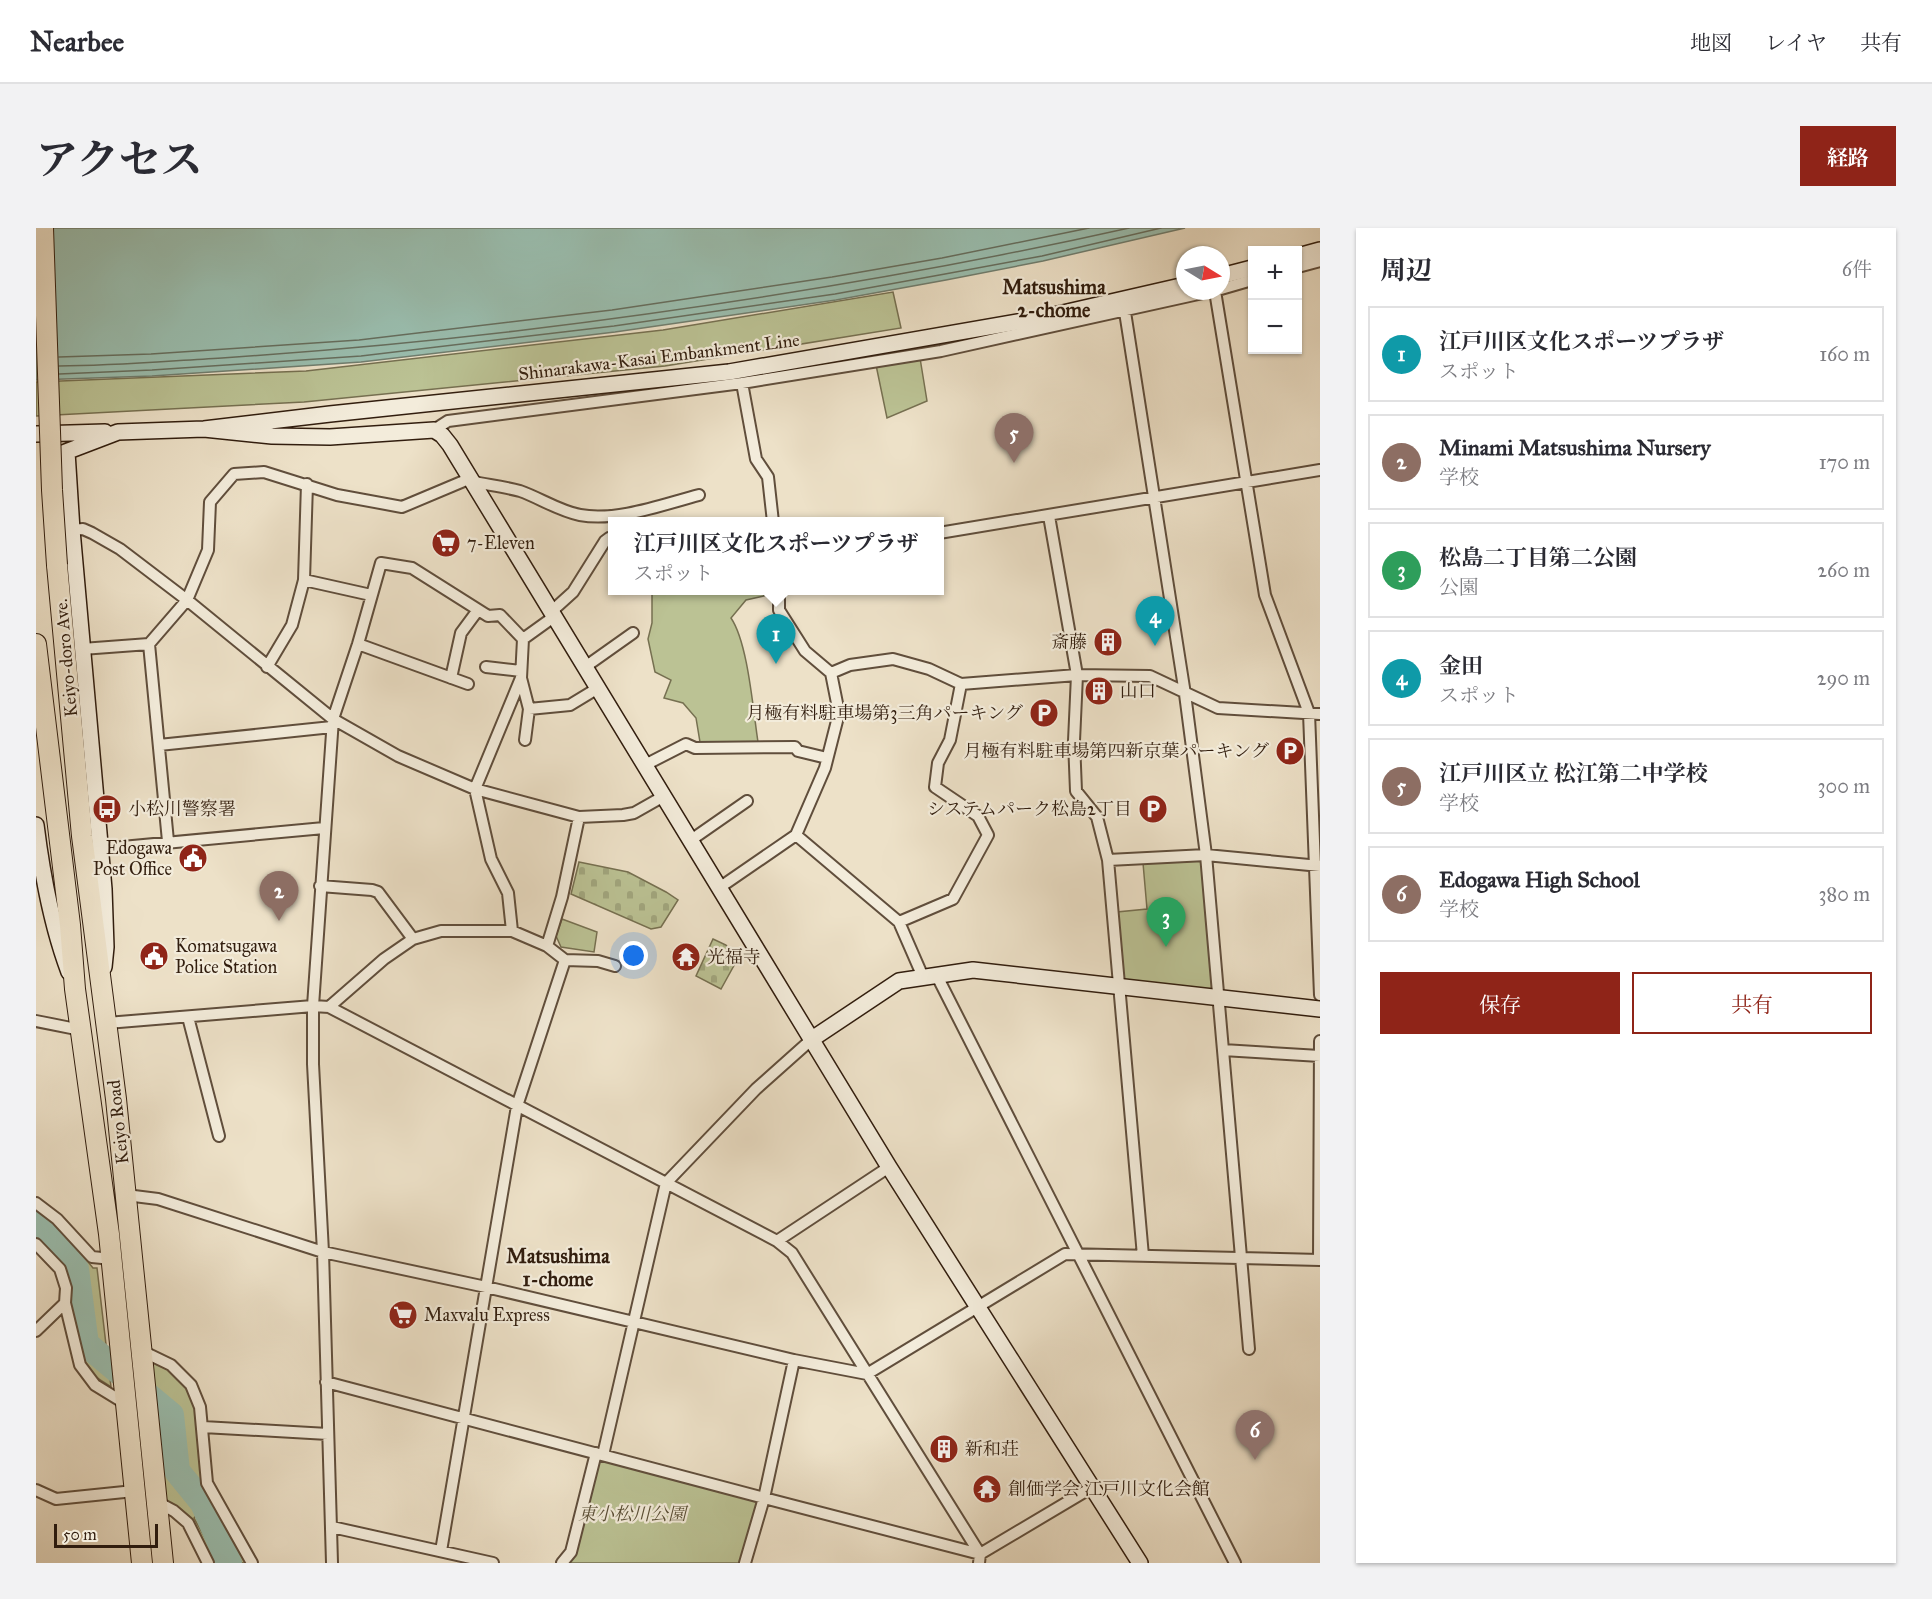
<!DOCTYPE html>
<html lang="ja">
<meta charset="utf-8">
<style>
:root{--surface:#fff;--page:#f2f2f3;--text:#2b2b33;--muted:#7c7c81;--line:#e1e1e2;--accent:#8f2418}
body{margin:0;font-family:"IM FELL Great Primer","Noto Serif JP",serif;background:var(--page);color:var(--text)}
.controls{position:absolute;right:18px;top:18px;display:grid;overflow:hidden;border-radius:0px;box-shadow:0 2px 4px #0004}
.controls button{width:54px;height:54px;display:grid;place-items:center;padding:0;border:0;border-bottom:2px solid var(--line);background:var(--surface);color:var(--text);font:30px sans-serif}
.compass{position:absolute;left:1140px;top:18px;width:54px;height:54px;border-radius:50%;background:var(--surface);box-shadow:0 2px 4px #0004;rotate:100deg}
.scale{position:absolute;left:18px;bottom:15px;width:104px;box-sizing:border-box;padding-left:6px;border:3px solid #311d0e;border-top:0;font-size:16px;line-height:21px;white-space:nowrap;color:#311d0e;-webkit-text-stroke:4px #f3ecdb;paint-order:stroke}
.you{position:absolute;left:598px;top:728px;width:21px;height:21px;margin:-15px;border:4px solid #fff;border-radius:50%;background:#1a73e8;box-shadow:0 0 0 9px #1a73e833}
.badge{display:grid;place-items:center;width:39px;height:39px;border-radius:50%;background:var(--accent);color:#fff;font-size:20px;font-weight:700}
.pin{position:absolute;translate:-50% -50px;filter:drop-shadow(0 2px 3px #0008)}
.pin::after{content:'';position:absolute;top:32px;width:21px;height:18px;background:inherit;clip-path:polygon(0 0,100% 0,50% 100%)}
.popup{position:absolute;left:572px;top:289px;width:336px;height:78px;box-sizing:border-box;display:grid;place-content:center;border-radius:0px;background:var(--surface);filter:drop-shadow(0 2px 4px #0005);font-size:20px;white-space:nowrap;color:var(--muted)}
.popup b{font-size:22px;color:var(--text)}
.popup::after{content:'';position:absolute;left:50%;top:100%;margin-left:-12px;border:12px solid transparent;border-top-color:var(--surface)}
.list{margin:0;padding:0;list-style:none}
h2{display:flex;justify-content:space-between;align-items:center;height:78px;margin:0;padding:0 24px;font-size:26px}
h2 small{font-size:20px;font-weight:400;color:var(--muted)}
.list li{display:grid;grid-template-columns:39px 1fr auto;gap:18px;align-items:center;box-sizing:border-box;height:96px;margin:0 12px 12px;padding:0 12px;border:2px solid var(--line);border-radius:0px}
.list b{display:block;font-size:22px;white-space:nowrap}
.list p{margin:0;font-size:20px;white-space:nowrap;color:var(--muted)}
.list em{font-size:20px;font-style:normal;color:var(--muted)}
.actions{display:flex;gap:12px;padding:18px 24px}
.actions a{flex:1;padding:14px 0;border:2px solid var(--accent);border-radius:0px;text-align:center;font-size:21px;color:var(--accent)}
.actions .main{background:var(--accent);color:#fff}
.map{position:relative;flex:none;width:1284px;height:1335px;overflow:hidden;border-radius:0px}
header{display:flex;align-items:center;gap:36px;box-sizing:border-box;height:84px;padding:0 30px;background:var(--surface);border-bottom:2px solid var(--line)}
header strong{font-size:28px}
nav{display:flex;gap:33px;margin-inline-start:auto;font-size:21px}
.intro{display:flex;align-items:center;justify-content:space-between;box-sizing:border-box;height:144px;padding:0 36px}
h1{margin:0;font-size:42px}
.button{padding:15px 27px;border-radius:0px;background:var(--accent);color:#fff;font-size:21px;font-weight:700}
main{display:flex;gap:36px;padding:0 36px}
aside{flex:1;background:var(--surface);border-radius:0px;box-shadow:0 2px 4px #0004}
.map>svg:first-child{display:block}
.green{fill:#bbc294;stroke:#767051;stroke-width:1.5}
.forest{fill:url(#forest-crowns);stroke:#767051;stroke-width:1.5}
.cemetery{fill:url(#cemetery-stones);stroke:#767051;stroke-width:1.5}
.water{fill:#9abeaf;stroke:#707e6f;stroke-width:1.5}
.lines{fill:none;stroke-linecap:round;stroke-linejoin:round}
.shore{stroke:#666e5e;stroke-width:1.5}
.river{stroke:#9abeaf;stroke-width:26}
.street-casing{stroke:#604e3c;stroke-width:14}
.secondary-casing{stroke:#311d0e;stroke-width:18}
.highway-casing{stroke:#311d0e;stroke-width:22}
.street{stroke:#f3ecdb;stroke-width:10}
.secondary{stroke:#f3ecdb;stroke-width:15}
.highway{stroke:#ede1c8;stroke-width:20}
.highway-bridge-casing{stroke:#311d0e;stroke-width:22;stroke-linecap:butt}
.highway-bridge{stroke:#ede1c8;stroke-width:20}
.labels{text-anchor:middle;dominant-baseline:central;stroke-width:4.5;stroke-linejoin:round;paint-order:stroke}
.street-label{font-size:18px;fill:#311d0e;stroke:#f3ecdb}
.poi-label{font-size:18px;fill:#311d0e;stroke:#f3ecdb;text-anchor:start}
.park-label{font-size:18px;font-style:italic;fill:#5a4f36;stroke:#f3ecdb}
.neighbourhood-label{font-size:20px;font-weight:bold;fill:#311d0e;stroke:#f3ecdb}
</style>
<header>
<strong>Nearbee</strong>
<nav><a>地図</a><a>レイヤ</a><a>共有</a></nav>
</header>
<div class="intro"><h1>アクセス</h1><a class="button">経路</a></div>
<main>
<div class="map">
<svg width="1284" height="1335" viewBox="0 0 1284 1335">
<defs>
<pattern id="forest-crowns" width="20" height="18" patternUnits="userSpaceOnUse" patternTransform="scale(1.5)"><rect width="20" height="18" fill="#bbc294"/><path d="M2 6a3 3 0 1 1 6 0M12 15a3 3 0 1 1 6 0" fill="none" stroke="#a1a67e"/></pattern>
<pattern id="cemetery-stones" width="16" height="16" patternUnits="userSpaceOnUse" patternTransform="scale(1.5)"><rect width="16" height="16" fill="#bbc294"/><path d="M2 7V4a2 2 0 0 1 4 0v3zM10 15v-3a2 2 0 0 1 4 0v3z" fill="#a1a67e"/></pattern>
</defs>
<rect width="100%" height="100%" fill="#ede1c8"/>
<filter id="stains"><feTurbulence type="fractalNoise" baseFrequency=".00333" numOctaves="4"/><feColorMatrix values="0 0 0 0 .2 0 0 0 0 .09 0 0 0 0 .02 0 0 0 .5 -.17"/></filter>
<radialGradient id="worn" r=".72"><stop offset=".6" stop-color="#630" stop-opacity="0"/><stop offset="1" stop-color="#630" stop-opacity=".3"/></radialGradient>
<path class="green" d="M857,64l8,36 -236,38 -361,36 -268,14v-34l270,-11 357,-41z
M884,130l7,43 -40,17 -11,-53z
M655,363h72l1,5 -18,4 -15,18c17,25 22,92 27,124h-58l-4,-24 -13,-15 -19,-5 7,-18 -16,-8 -7,-33 4,-16v-31z
M1168,630l11,133 -91,-9 -7,-70 30,-3 -4,-46z
M526,691l35,13 -3,20 -33,-5 -5,-11z
M0,980l20,14 37,46h4l14,119c-10,-7 -22,-13 -27,-24 -16,-31 -1,-70 -19,-100 -7,-11 -20,-21 -29,-30z
M106,1123l14,6 40,38 11,88 45,80h-44l-20,-40 -32,-21z
M560,1225l168,45 -19,65h-183l9,-11z"/>
<path class="forest" d="M171,1274l35,61h-23l-25,-45z"/>
<path class="cemetery" d="M543,634l49,10 38,20 12,8 -17,27 -10,2 -80,-35z
M677,711l13,6 11,15 -16,29 -25,-13z"/>
<path class="water" d="M0,0h1149l-142,33 -97,19 -110,20 -221,32 -254,30 -209,14 -116,4z"/>
<g class="lines">
<path class="shore" d="M23,129l92,-3 208,-14 253,-30 220,-33 110,-19 147,-30
M23,138c54,0 109,-5 163,-8 101,-7 201,-16 302,-28 203,-25 405,-57 605,-102
M23,146l93,-4 209,-14 253,-30 221,-32 110,-20 97,-18 119,-28"/>
<path class="river" d="M0,995l7,5 33,41 10,75 85,71 6,56 26,32 26,60"/>
<g class="street-casing">
<path id="street" d="M1262,39l22,-6
M1185,61l31,-9
M1179,63l50,304 44,118 11,282
M1089,84l60,382 21,161 43,494
M706,155l14,76 12,18 5,45
M398,202l14,-9 294,-38 199,-32 271,-60
M438,254c15,3 31,5 46,9 20,7 39,20 60,24 37,7 84,-11 119,-20
M1013,288l28,159 -3,66 2,50 21,26 11,43 35,396
M36,302l11,-1 9,4 28,16 67,51 146,119 65,37 77,33 104,28 44,-2 11,-2 30,-17
M903,305l381,-63
M268,352l67,15
M516,383l21,-19 32,-51 4,-3
M487,411l32,-23
M322,416l110,40
M46,421l67,-5
M231,439l25,-42 12,-45 3,-96
M450,439l35,4
M549,439l48,-34
M795,445l19,-8 43,-6 36,10 32,15 116,-9 73,1 68,32 102,6
M415,450l10,-45 17,-23
M493,481l41,-4 28,-17
M123,517l173,-18
M609,537l41,-21 9,4 100,-1 3,4 29,7
M760,607l103,87 24,55
M655,612l56,-39
M132,613l-19,-197 38,-44 21,-50 2,-48 24,-28 30,-2 73,23 65,12 69,-29
M65,621l223,-21
M1072,632l98,-5 114,11
M284,658l52,4 6,2 35,47
M683,660l77,-53 29,-67 14,-55 -8,-40 -26,-22 -26,-41v-20
M863,694l54,-23 35,-64 -10,-19 -43,-29 3,-24 12,-23 11,-56
M476,703l-4,-38 -17,-34 -16,-70 46,-111 8,31 -4,31
M529,732l33,1 17,5
M901,748l298,587
M293,779l55,-48 29,-20 28,-8h71l35,15
M152,789l31,119
M0,793l45,9
M71,795l206,-17 16,1 448,234 15,12 188,301 -1,9
M1187,822l97,6
M90,967l32,4 165,53 163,35 308,73 -30,138 -438,-116
M0,975l21,16 35,38 20,2
M741,1013l112,-74
M0,1016l24,25 6,19 -1,15 15,62 15,20 31,19
M1283,1032l1,-219
M0,1103l29,-28
M106,1123l29,14 20,20 9,22 7,76 45,80
M758,1132l73,14 198,-120 255,6
M167,1199l125,7
M567,1227l63,-272 90,-94 56,-50
M0,1262l20,9 78,-8
M121,1274l17,9 14,12 20,40
M296,1299l161,36
M405,1323l76,-445 48,-146 -18,-14 15,-49 17,-80
M296,1335l-9,-311 -10,-188v-58l20,-287 25,-75 23,-81 31,5 76,48 12,-1 23,24 -2,39
M526,1335l9,-11 25,-99
M709,1335l19,-65 216,56 111,-66"/>
</g>
<g class="secondary-casing">
<path id="secondary" d="M1262,28l22,-6
M1185,48l31,-8
M168,201l68,7 58,1 104,-7 8,5 8,10 439,722 251,396
M0,206l69,-2
M31,224l5,78 32,359 2,58 -2,20
M27,225l55,-21 86,-3 126,-15 399,-42 312,-54 144,-33
M0,597c6,48 16,102 33,147
M776,811l87,-58 74,-11 347,39"/>
</g>
<g class="highway-casing">
<path id="highway" d="M21,337l25,271 34,263 47,464
M0,416l34,281 5,64 34,245 33,329"/>
</g>
<use href="#street" class="street"/>
<use href="#secondary" class="secondary"/>
<use href="#highway" class="highway"/>
<g class="highway-bridge-casing">
<path id="highway-bridge" d="M7,0l9,262 5,75"/>
</g>
<use href="#highway-bridge" class="highway-bridge"/>
</g>
<defs>
<g id="supermarket-disc" transform="scale(1.5)"><circle r="9.5" fill="#8f2418" stroke="#f3ecdb"/><path d="M-6-5.5h2.5l.6 2H6L4.5 2H-2.5L-4.4-4H-6ZM-1.5 3.2a1.3 1.3 0 1 0 .1 0ZM3 3.2a1.3 1.3 0 1 0 .1 0Z" fill="#fff"/></g>
<g id="building-disc" transform="scale(1.5)"><circle r="9.5" fill="#8f2418" stroke="#f3ecdb"/><path d="M-4-6H4V6H1V3H-1V6H-4ZM-2.5-4.3h1.7v1.8h-1.7ZM.8-4.3h1.7v1.8H.8ZM-2.5-1h1.7V.8h-1.7ZM.8-1h1.7V.8H.8Z" fill="#fff"/></g>
<g id="parking-disc" transform="scale(1.5)"><circle r="9.5" fill="#8f2418" stroke="#f3ecdb"/><path d="M-3.5-5.5H1a3.5 3.5 0 0 1 0 7H-1V5.5H-3.5ZM-1-3.4V-.6H.8a1.4 1.4 0 0 0 0-2.8Z" fill="#fff"/></g>
<g id="bus-disc" transform="scale(1.5)"><circle r="9.5" fill="#8f2418" stroke="#f3ecdb"/><path d="M-5-6H5V4H4V6H2V4H-2V6H-4V4H-5ZM-3.5-4V0h7V-4ZM-3.5 1.2v1.5H-2V1.2ZM2 1.2v1.5H3.5V1.2Z" fill="#fff"/></g>
<g id="civic-disc" transform="scale(1.5)"><circle r="9.5" fill="#8f2418" stroke="#f3ecdb"/><path d="M-.6-6.5H3V-4.5H.6V-3L4-1V1h2V6H-6V1h2V-1L-.6-3ZM-1.2 2.5V6h2.4V2.5Z" fill="#fff"/></g>
<g id="temple-disc" transform="scale(1.5)"><circle r="9.5" fill="#8f2418" stroke="#f3ecdb"/><path d="M0-6L5-2H3V0L6.5 2.5H4V6H1.5V3h-3V6H-4V2.5H-6.5L-3 0V-2H-5Z" fill="#fff"/></g>
</defs>
<g fill-rule="evenodd">
<use href="#supermarket-disc" x="410" y="315"/>
<use href="#building-disc" x="1072" y="414"/>
<use href="#building-disc" x="1063" y="463"/>
<use href="#parking-disc" x="1008" y="485"/>
<use href="#parking-disc" x="1254" y="523"/>
<use href="#bus-disc" x="71" y="581"/>
<use href="#parking-disc" x="1117" y="581"/>
<use href="#civic-disc" x="157" y="630"/>
<use href="#civic-disc" x="118" y="728"/>
<use href="#temple-disc" x="650" y="729"/>
<use href="#supermarket-disc" x="367" y="1087"/>
<use href="#building-disc" x="908" y="1221"/>
<use href="#temple-disc" x="951" y="1261"/>
</g>
<g class="labels">
<g class="street-label">
<text transform="translate(623 129) rotate(-7)">Shinarakawa-Kasai Embankment Line</text>
<text transform="translate(30 430) rotate(-95)">Keiyo-doro Ave.</text>
<text transform="translate(82 894) rotate(-96)">Keiyo Road</text>
</g>
<g class="poi-label">
<text x="431" y="315">7-Eleven</text>
<text x="1051" y="414" text-anchor="end">斎藤</text>
<text x="1084" y="463">山口</text>
<text x="987" y="485" text-anchor="end">月極有料駐車場第3三角パーキング</text>
<text x="1233" y="523" text-anchor="end">月極有料駐車場第四新京葉パーキング</text>
<text x="92" y="581">小松川警察署</text>
<text x="1096" y="581" text-anchor="end">システムパーク松島2丁目</text>
<text x="136" y="620" text-anchor="end">Edogawa<tspan x="136" dy="21">Post Office</tspan></text>
<text x="139" y="718">Komatsugawa<tspan x="139" dy="21">Police Station</tspan></text>
<text x="671" y="729">光福寺</text>
<text x="388" y="1087">Maxvalu Express</text>
<text x="929" y="1221">新和荘</text>
<text x="972" y="1261">創価学会 江戸川文化会館</text>
</g>
<g class="park-label">
<text x="596" y="1286">東小松川公園</text>
</g>
<g class="neighbourhood-label">
<text x="1018" y="59">Matsushima<tspan x="1018" dy="23">2-chome</tspan></text>
<text x="522" y="1028">Matsushima<tspan x="522" dy="23">1-chome</tspan></text>
</g>
</g>
<rect width="100%" height="100%" filter="url(#stains)"/>
<rect width="100%" height="100%" fill="url(#worn)"/>
</svg>
<div class="controls">
<button>+</button>
<button>−</button>
</div>
<svg class="compass" viewBox="-18 -18 36 36"><path d="M0-13l5 13h-10z" fill="#e53935"/><path d="M0 13l5-13h-10z" fill="#7c7c81"/></svg>
<div class="scale">50 m</div>
<div class="you"></div>
<div class="pin badge" style="left:740px;top:436px;background:#0f9aa8">1</div>
<div class="popup"><b>江戸川区文化スポーツプラザ</b>スポット</div>
<div class="pin badge" style="left:243px;top:693px;background:#8d6e63">2</div>
<div class="pin badge" style="left:1130px;top:719px;background:#2e9e5b">3</div>
<div class="pin badge" style="left:1119px;top:418px;background:#0f9aa8">4</div>
<div class="pin badge" style="left:978px;top:235px;background:#8d6e63">5</div>
<div class="pin badge" style="left:1219px;top:1232px;background:#8d6e63">6</div>
</div>
<aside>
<h2>周辺<small>6件</small></h2>
<ul class="list">
<li><span class="badge" style="background:#0f9aa8">1</span><div><b>江戸川区文化スポーツプラザ</b><p>スポット</p></div><em>160 m</em></li>
<li><span class="badge" style="background:#8d6e63">2</span><div><b>Minami Matsushima Nursery</b><p>学校</p></div><em>170 m</em></li>
<li><span class="badge" style="background:#2e9e5b">3</span><div><b>松島二丁目第二公園</b><p>公園</p></div><em>260 m</em></li>
<li><span class="badge" style="background:#0f9aa8">4</span><div><b>金田</b><p>スポット</p></div><em>290 m</em></li>
<li><span class="badge" style="background:#8d6e63">5</span><div><b>江戸川区立 松江第二中学校</b><p>学校</p></div><em>300 m</em></li>
<li><span class="badge" style="background:#8d6e63">6</span><div><b>Edogawa High School</b><p>学校</p></div><em>380 m</em></li>
</ul>
<div class="actions"><a class="main">保存</a><a>共有</a></div>
</aside>
</main>
